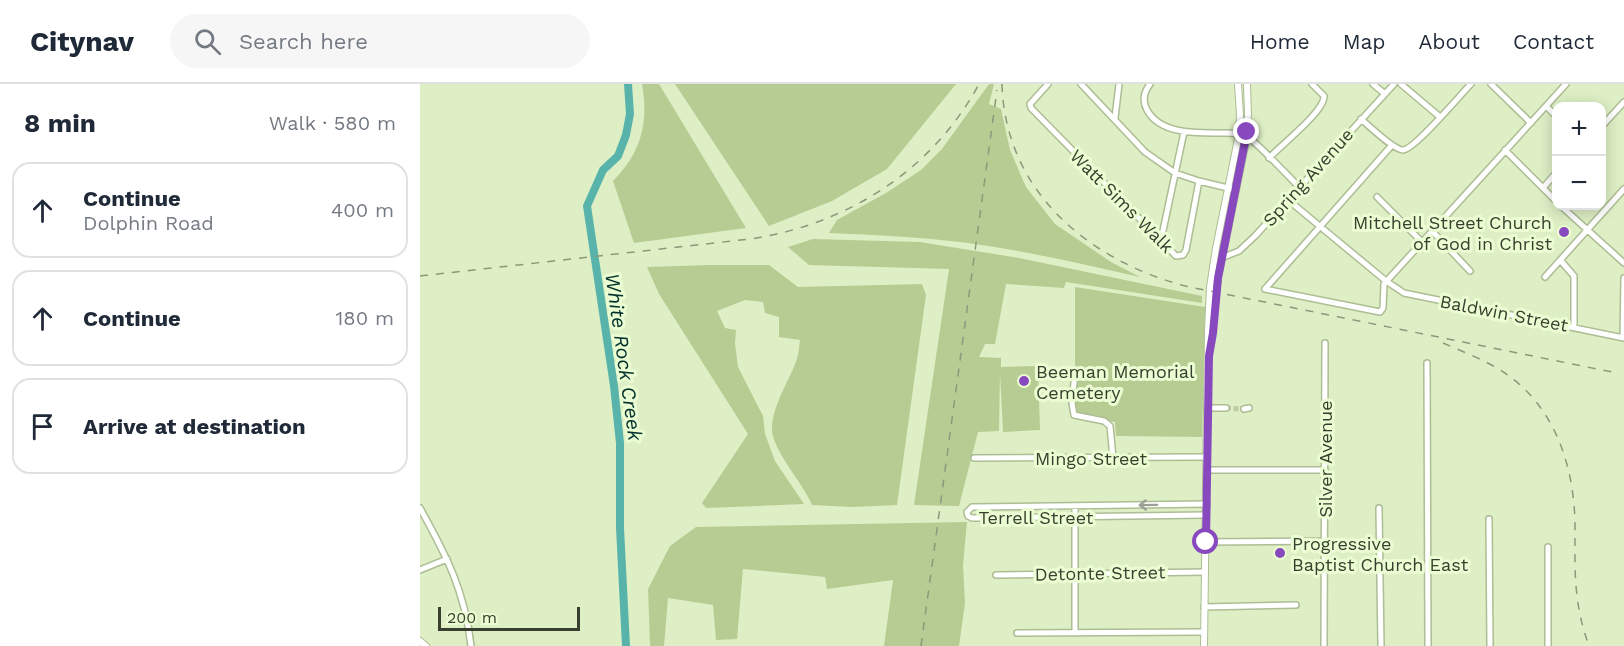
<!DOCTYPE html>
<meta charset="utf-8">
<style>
:root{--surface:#fff;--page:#f6f6f7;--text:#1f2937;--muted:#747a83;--line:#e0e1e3}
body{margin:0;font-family:"Work Sans",sans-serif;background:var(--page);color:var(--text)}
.controls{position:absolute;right:18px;top:18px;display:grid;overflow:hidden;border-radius:12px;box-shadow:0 3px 15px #0003}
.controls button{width:54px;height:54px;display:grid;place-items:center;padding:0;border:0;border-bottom:2px solid var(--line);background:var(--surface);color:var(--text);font:30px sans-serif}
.scale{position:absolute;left:18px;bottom:15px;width:142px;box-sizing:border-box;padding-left:6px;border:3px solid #383f2e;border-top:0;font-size:16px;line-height:21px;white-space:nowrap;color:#383f2e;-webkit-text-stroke:4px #ebfdd2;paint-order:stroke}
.stop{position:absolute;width:18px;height:18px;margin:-14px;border:4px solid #8849bf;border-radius:50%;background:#fff}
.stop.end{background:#8849bf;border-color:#fff;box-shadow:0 2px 6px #0008}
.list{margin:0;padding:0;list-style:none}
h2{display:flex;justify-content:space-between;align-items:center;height:78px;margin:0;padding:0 24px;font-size:26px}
h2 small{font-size:20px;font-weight:400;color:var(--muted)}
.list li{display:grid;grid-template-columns:39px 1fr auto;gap:18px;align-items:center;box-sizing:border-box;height:96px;margin:0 12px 12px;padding:0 12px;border:2px solid var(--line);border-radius:18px}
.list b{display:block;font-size:22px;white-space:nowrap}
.list p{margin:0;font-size:20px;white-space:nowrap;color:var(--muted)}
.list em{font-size:20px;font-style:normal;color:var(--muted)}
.icon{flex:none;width:33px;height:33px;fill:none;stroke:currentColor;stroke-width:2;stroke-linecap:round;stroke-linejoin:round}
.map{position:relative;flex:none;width:1204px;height:562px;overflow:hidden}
header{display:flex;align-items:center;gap:36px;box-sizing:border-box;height:84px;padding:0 30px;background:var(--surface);border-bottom:2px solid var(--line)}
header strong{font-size:28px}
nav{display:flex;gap:33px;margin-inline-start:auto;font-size:21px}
.search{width:420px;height:54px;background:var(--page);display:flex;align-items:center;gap:15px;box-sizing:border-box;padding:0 21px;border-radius:33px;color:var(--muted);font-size:22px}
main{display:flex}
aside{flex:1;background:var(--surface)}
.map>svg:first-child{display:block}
.green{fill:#b6cc93}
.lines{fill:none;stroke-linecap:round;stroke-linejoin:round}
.river{stroke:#58b4aa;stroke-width:8}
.minor-tunnel{stroke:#bdcca7;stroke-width:5;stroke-dasharray:5 2.5;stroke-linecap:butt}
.minor-casing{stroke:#adbd94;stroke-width:8}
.major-casing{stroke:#adbd94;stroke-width:8}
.minor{stroke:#fff;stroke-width:5}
.major{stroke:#fff;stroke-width:6}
.rail{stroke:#8c987b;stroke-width:1.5;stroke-dasharray:8 8;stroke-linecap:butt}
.oneway{stroke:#9c9f96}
.route{stroke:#8849bf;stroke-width:8}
.poi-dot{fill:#8849bf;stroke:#ebfdd2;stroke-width:2}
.labels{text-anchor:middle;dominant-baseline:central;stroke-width:6;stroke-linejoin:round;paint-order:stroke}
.street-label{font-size:18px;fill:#383f2e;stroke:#ebfdd2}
.poi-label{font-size:18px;fill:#383f2e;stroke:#ebfdd2;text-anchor:start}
.water-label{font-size:20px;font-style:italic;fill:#03312d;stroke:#ebfdd2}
</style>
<header>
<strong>Citynav</strong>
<div class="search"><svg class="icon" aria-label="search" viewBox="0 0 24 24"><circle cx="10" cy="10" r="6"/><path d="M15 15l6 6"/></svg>Search here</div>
<nav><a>Home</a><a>Map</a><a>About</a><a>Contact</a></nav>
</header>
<main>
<aside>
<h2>8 min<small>Walk · 580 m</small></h2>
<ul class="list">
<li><svg class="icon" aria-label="ahead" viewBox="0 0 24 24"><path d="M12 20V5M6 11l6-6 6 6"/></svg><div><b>Continue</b><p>Dolphin Road</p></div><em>400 m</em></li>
<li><svg class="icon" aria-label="ahead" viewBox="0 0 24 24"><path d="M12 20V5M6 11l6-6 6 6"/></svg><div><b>Continue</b></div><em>180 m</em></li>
<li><svg class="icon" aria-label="arrive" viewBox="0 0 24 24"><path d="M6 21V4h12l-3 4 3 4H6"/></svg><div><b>Arrive at destination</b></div></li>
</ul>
</aside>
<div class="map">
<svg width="1204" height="562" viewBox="0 0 1204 562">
<rect width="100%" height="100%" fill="#deefc5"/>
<path class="green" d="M222,0h17l87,144 -112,15 -21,-62c28,-28 36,-58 29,-97z
M255,0h281l-69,85 -55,32 -63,25z
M569,0h5l-5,20 12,5 9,41 16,37 29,37 56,38 29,15c-58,-13 -114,-26 -172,-34 -46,-6 -93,-8 -139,-10l8,-13 49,-27 35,-23 21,-21z
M393,155l107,3 99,16 183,38v7l-136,-21 -2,6 -58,-4 -11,60h-10l-6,13 22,1v9l37,-1 2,64 -37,2 -3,-59 -1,58 -21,1 -19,74 -45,-1 35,-236 -140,-4 -21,-18z
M290,181h59l29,22 124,-3 4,11 -29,210 -44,2 -41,-2c-9,-22 -39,-54 -40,-75 -1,-22 18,-51 25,-71 2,-6 2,-13 3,-19l-21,-3v-20l-14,-4 -2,-11 -18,-2 -28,11 8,17 11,2 -1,13 3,24 25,49 2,18 10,27 29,43 -98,4 -4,-5 46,-69 -89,-140 -12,-27z
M655,203l130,20 -3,130 -86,-1 -1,-14 -40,-6z
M547,438l-4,43 2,38 -6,43h-75l9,-66 -66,9 -2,-12 -82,-8 -6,70 -21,1 -3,-35 -45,-7 -4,48h-14l-2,-57 22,-43 26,-19z"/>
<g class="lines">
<path class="river" d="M206,562l-6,-118v-85l-6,-57 -27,-180 16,-36 15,-14 8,-21 4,-21 -2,-30"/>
<path class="minor-tunnel" d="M806,324l18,1"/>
<g class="minor-casing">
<path id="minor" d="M628,0l-18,20 1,4 145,148 7,-1 3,-5 13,-69
M661,0l64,68 30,21 24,8 37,9
M730,0c-6,8 -8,17 -3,26 13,24 48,23 71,23 9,0 20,-1 28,3 9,4 43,41 53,51
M953,0l12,10
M981,0l39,33
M1071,0l40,39
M1126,22l10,10
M695,34l4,-34
M941,35c8,7 33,31 42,31 12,-1 57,-55 68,-66
M1182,42l22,-24
M1085,66l51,51
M849,74c12,-13 56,-47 55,-62l-12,-12
M1123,104l13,-15
M957,113l45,45
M867,115l99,82 18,12 220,45
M1141,122l63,57
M1012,147l38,40
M741,156l23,-108
M801,174l18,-7 16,-15 139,-152
M1140,176l14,16v51
M1125,193l79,-88
M845,205l115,23 3,-4 1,-24 182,-200
M845,205l127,-144
M1203,254l1,-60
M1007,279l1,283
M655,288l-3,31 2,12 30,6 6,5 3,32
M788,324h18
M824,325l5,-1
M554,374l233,-1
M787,386h118
M655,422v127
M0,424c26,47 45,83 51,138
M959,424l2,138
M786,431l-234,3 -4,-2 -1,-4 5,-5 235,-3
M1069,435l1,127
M785,458l120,-1
M1128,463v99
M0,486l27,-11
M576,491l209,-3
M784,523l92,-2
M597,549l187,-1
M904,562l1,-303"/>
</g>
<g class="major-casing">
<path id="major" d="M791,260l7,-66 29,-142 1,-22 -1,-30
M0,557l6,5
M784,562l4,-315 2,-44 6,-39 23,-114 1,-19 -2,-31"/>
</g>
<use href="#minor" class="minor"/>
<use href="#major" class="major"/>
<path class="rail" d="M582,0c3,107 86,176 183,202l432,87
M0,192l330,-37c96,-14 182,-68 229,-155
M1023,259c18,8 37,15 54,25 56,33 77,95 78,156 0,46 -2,78 14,122
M501,562l76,-556"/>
</g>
<defs><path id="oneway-shaft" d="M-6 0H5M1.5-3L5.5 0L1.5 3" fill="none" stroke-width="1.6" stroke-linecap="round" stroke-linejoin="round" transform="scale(1.5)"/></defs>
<use class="oneway" href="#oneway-shaft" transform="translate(728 421) rotate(179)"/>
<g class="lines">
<path class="route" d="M786,458l3,-186 4,-23 5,-55 29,-146"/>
</g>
<g class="poi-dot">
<circle cx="1144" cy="148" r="6"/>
<circle cx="604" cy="297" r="6"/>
<circle cx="860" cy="469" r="6"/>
</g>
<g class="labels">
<g class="street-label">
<text transform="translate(888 93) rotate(-48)">Spring Avenue</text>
<text transform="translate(702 117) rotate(45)">Watt Sims Walk</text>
<text transform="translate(1084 229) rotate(11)">Baldwin Street</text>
<text x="671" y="374">Mingo Street</text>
<text transform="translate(905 375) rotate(-90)">Silver Avenue</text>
<text x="616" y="433">Terrell Street</text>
<text transform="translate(680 489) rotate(-1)">Detonte Street</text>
</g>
<g class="poi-label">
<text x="1132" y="138" text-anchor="end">Mitchell Street Church<tspan x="1132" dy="21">of God in Christ</tspan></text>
<text x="616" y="287">Beeman Memorial<tspan x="616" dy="21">Cemetery</tspan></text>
<text x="872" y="459">Progressive<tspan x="872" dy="21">Baptist Church East</tspan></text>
</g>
<g class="water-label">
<text transform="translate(204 273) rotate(82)">White Rock Creek</text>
</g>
</g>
</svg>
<div class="controls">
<button>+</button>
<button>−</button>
</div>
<div class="scale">200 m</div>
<div class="stop" style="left:786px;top:458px"></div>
<div class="stop end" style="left:827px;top:48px"></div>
</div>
</main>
